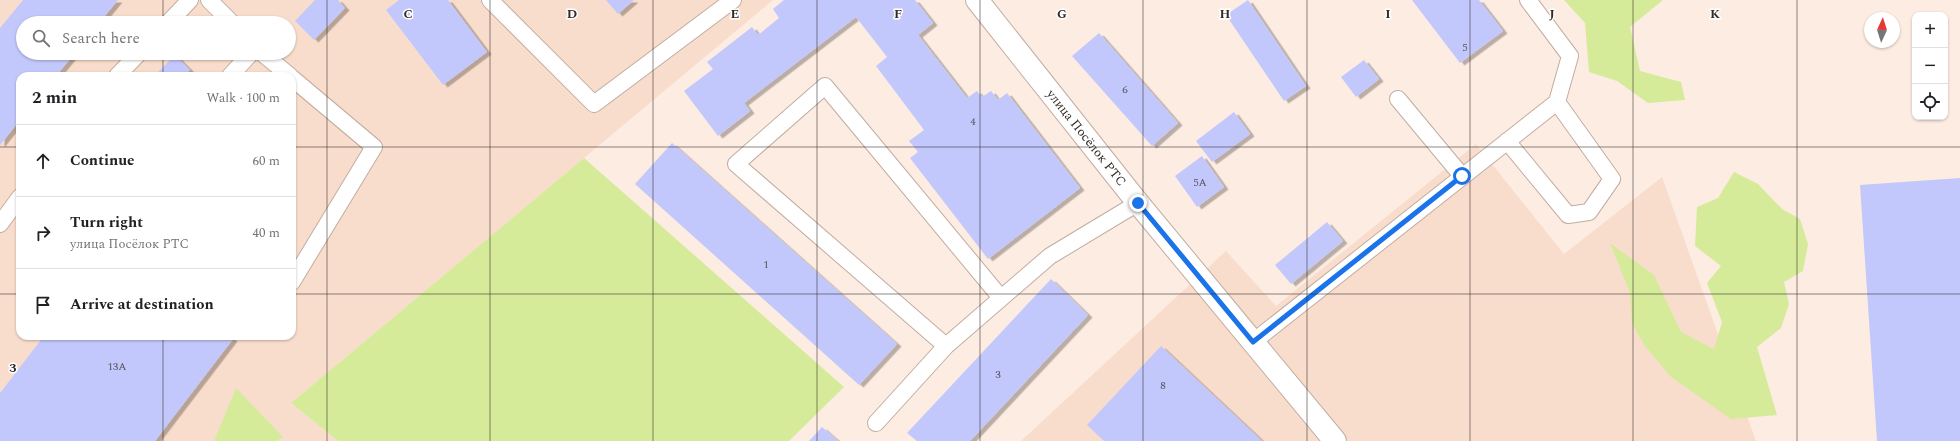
<!DOCTYPE html>
<meta charset="utf-8">
<style>
:root{--surface:#fff;--page:#f6f6f6;--text:#202124;--muted:#757577;--line:#e0e0e0}
body{margin:0;font-family:Spectral,serif;background:var(--page);color:var(--text)}
.controls{position:absolute;right:12px;top:12px;display:grid;overflow:hidden;border-radius:8px;box-shadow:0 1px 3px #0004}
.controls button{width:36px;height:36px;display:grid;place-items:center;padding:0;border:0;border-bottom:1px solid var(--line);background:var(--surface);color:var(--text);font:20px sans-serif}
.compass{position:absolute;left:1864px;top:12px;width:36px;height:36px;border-radius:50%;background:var(--surface);box-shadow:0 1px 3px #0004;rotate:4deg}
.stop{position:absolute;width:12px;height:12px;margin:-9px;border:3px solid #1a73e8;border-radius:50%;background:#fff}
.stop.end{background:#1a73e8;border-color:#fff;box-shadow:0 1px 4px #0008}
.list{margin:0;padding:0;list-style:none}
h2{display:flex;justify-content:space-between;align-items:center;height:52px;margin:0;padding:0 16px;font-size:17px}
h2 small{font-size:13px;font-weight:400;color:var(--muted)}
.list li{display:grid;grid-template-columns:26px 1fr auto;gap:12px;align-items:center;box-sizing:border-box;height:72px;padding:0 16px;border-top:1px solid var(--line)}
.list b{display:block;font-size:15px;white-space:nowrap}
.list p{margin:0;font-size:13px;white-space:nowrap;color:var(--muted)}
.list em{font-size:13px;font-style:normal;color:var(--muted)}
.icon{flex:none;width:22px;height:22px;fill:none;stroke:currentColor;stroke-width:2;stroke-linecap:round;stroke-linejoin:round}
.map{position:relative;flex:none;width:1960px;height:441px;overflow:hidden}
.search{position:absolute;background:var(--surface);box-shadow:0 1px 3px #0004;left:16px;top:16px;width:280px;height:44px;display:flex;align-items:center;gap:10px;box-sizing:border-box;padding:0 14px;border-radius:22px;color:var(--muted);font-size:15px}
.panel{position:absolute;background:var(--surface);box-shadow:0 1px 3px #0004;left:16px;top:72px;width:280px;height:268px;border-radius:12px}
.map>svg:first-child{display:block}
.built{fill:#f9ddcc;fill-rule:evenodd}
.green{fill:#d5eb9a}
.building{fill:#c3c8fc;filter:url(#shadow)}
.lines{fill:none;stroke-linecap:round;stroke-linejoin:round}
.lane-casing{stroke:#c1ada1;stroke-width:18}
.street-casing{stroke:#c1ada1;stroke-width:24}
.lane{stroke:#fff;stroke-width:16}
.street{stroke:#fff;stroke-width:22}
.route{stroke:#1a73e8;stroke-width:5}
.grid{fill:none;stroke:#322a26;stroke-width:1;stroke-opacity:0.55}
.labels{text-anchor:middle;dominant-baseline:central;stroke-width:3;stroke-linejoin:round;paint-order:stroke}
.number-label{font-size:11px;fill:#56525c}
.street-label{font-size:13px;fill:#322a26;stroke:#fff}
.grid-label{font-size:13px;text-anchor:middle;font-weight:bold;fill:#322a26;stroke:#fff;stroke-width:3;stroke-linejoin:round;paint-order:stroke}
</style>
<div class="map">
<svg width="1960" height="441" viewBox="0 0 1960 441">
<defs>
<filter id="shadow"><feDropShadow dx="4.5" dy="2.5" stdDeviation="0" flood-color="#0004"/></filter>
</defs>
<rect width="100%" height="100%" fill="#fdece2"/>
<path class="built" d="M0,0h773l-482,403 47,38h-338zM23,23h266v30h-266zM20,76h272v260h-272z
M1476,144l88,110 98,-77 94,264h-735l205,-190 50,55z"/>
<path class="green" d="M1564,0h99l-33,27 10,44 41,11 4,18 -37,3 -31,-22 -28,-9 -4,-49z
M584,158l260,229 -55,54h-451l-47,-38z
M1734,172l24,12 24,25 18,10 8,25 -5,27 -19,11 5,22 -8,24 -24,19 20,68 -46,4 -60,-42 -26,-31 -13,-22 -2,-31 -20,-50 44,32 27,57 33,17 8,-27 -15,-39 14,-17 -26,-20 2,-39 21,-9z
M236,388l47,49 -6,4h-63z"/>
<path class="building" d="M23,0h95l-19,23h-76v30h52l-19,23h-36v44l-20,25v-117z
M315,0h23l7,8 -31,32 -19,-19z
M399,0h49l39,52 -44,33 -57,-75z
M606,0h28l-16,14z
M784,0h131l18,23 -15,12 49,63 10,-7 5,6 9,-6 7,9 9,-7 73,95 -92,71 -78,-101 8,-6 -9,-11 15,-11 -48,-64 11,-9 -31,-40 -112,86 6,8 -32,25 -34,-45 29,-22 -6,-7 45,-35 6,8 21,-17 -6,-9z
M1248,0l58,86 -22,15 -58,-86z
M1412,0h67l24,31 -43,32z
M1099,33l79,90 -26,23 -80,-90z
M175,55l15,15 -7,6h-29z
M1364,60l15,19 -23,18 -15,-20z
M1234,112l16,22 -38,28 -16,-21z
M672,143l225,201 -38,41 -224,-201z
M1202,156l22,31 -27,20 -22,-31z
M1960,178v263h-83l-17,-256z
M1327,222l16,19 -52,43 -16,-19z
M1051,279l37,36 -118,126h-53l-10,-8z
M44,336h185l4,3 -78,102h-155v-48z
M1161,346l101,95h-158l-17,-16z
M822,427l16,14h-29z"/>
<g class="lines">
<g class="lane-casing">
<path id="lane" d="M209,0l23,23
M490,0l104,104 139,-104
M168,23l22,-23
M262,53l28,23
M117,76l22,-23
M230,76l21,-23
M292,78l82,69 -82,135
M1398,99l64,77
M1507,141l61,74 21,-3 23,-33 -55,-77
M0,224l20,-27
M1253,342l304,-240 13,-46 -42,-56
M946,346l-210,-182 89,-78 176,212
M876,423l70,-77 104,-90 88,-53"/>
</g>
<g class="street-casing">
<g id="street">
<path id="s1" d="M977,0l161,203 197,238"/>
</g>
</g>
<use href="#lane" class="lane"/>
<use href="#street" class="street"/>
</g>
<g class="lines">
<path class="route" d="M1138,203l115,139 209,-166"/>
</g>
<path class="grid" d="M163,0v23M327,0v441M490,0v441M653,0v441M817,0v441M980,0v441M1143,0v441M1307,0v441M1470,0v441M1633,0v441M1797,0v441M163,53v23M0,147h20M292,147h1668M0,294h20M292,294h1668M163,336v105"/>
<g class="labels">
<g class="number-label">
<text x="1465" y="47">5</text>
<text x="1125" y="89">6</text>
<text x="973" y="121">4</text>
<text x="1200" y="182">5А</text>
<text x="766" y="264">1</text>
<text x="117" y="366">13А</text>
<text x="998" y="374">3</text>
<text x="1163" y="385">8</text>
</g>
<g class="street-label">
<text stroke="none"><textPath href="#s1" startOffset="176">улица Посёлок РТС</textPath></text>
</g>
</g>
<g class="grid-label">
<text x="408" y="18">C</text>
<text x="572" y="18">D</text>
<text x="735" y="18">E</text>
<text x="898" y="18">F</text>
<text x="1062" y="18">G</text>
<text x="1225" y="18">H</text>
<text x="1388" y="18">I</text>
<text x="1552" y="18">J</text>
<text x="1715" y="18">K</text>
<text x="13" y="372">3</text>
</g>
</svg>
<div class="controls">
<button>+</button>
<button>−</button>
<button><svg class="icon" aria-label="locate" viewBox="0 0 24 24"><circle cx="12" cy="12" r="6"/><path d="M12 2v4M12 18v4M2 12h4M18 12h4"/></svg></button>
</div>
<svg class="compass" viewBox="-18 -18 36 36"><path d="M0-13l5 13h-10z" fill="#e53935"/><path d="M0 13l5-13h-10z" fill="#757577"/></svg>
<div class="stop" style="left:1462px;top:176px"></div>
<div class="stop end" style="left:1138px;top:203px"></div>
<div class="search"><svg class="icon" aria-label="search" viewBox="0 0 24 24"><circle cx="10" cy="10" r="6"/><path d="M15 15l6 6"/></svg>Search here</div>
<section class="panel">
<h2>2 min<small>Walk · 100 m</small></h2>
<ul class="list">
<li><svg class="icon" aria-label="ahead" viewBox="0 0 24 24"><path d="M12 20V5M6 11l6-6 6 6"/></svg><div><b>Continue</b></div><em>60 m</em></li>
<li><svg class="icon" aria-label="right" viewBox="0 0 24 24"><path d="M7 20v-9h11M14 6l5 5-5 5"/></svg><div><b>Turn right</b><p>улица Посёлок РТС</p></div><em>40 m</em></li>
<li><svg class="icon" aria-label="arrive" viewBox="0 0 24 24"><path d="M6 21V4h12l-3 4 3 4H6"/></svg><div><b>Arrive at destination</b></div></li>
</ul>
</section>
</div>
